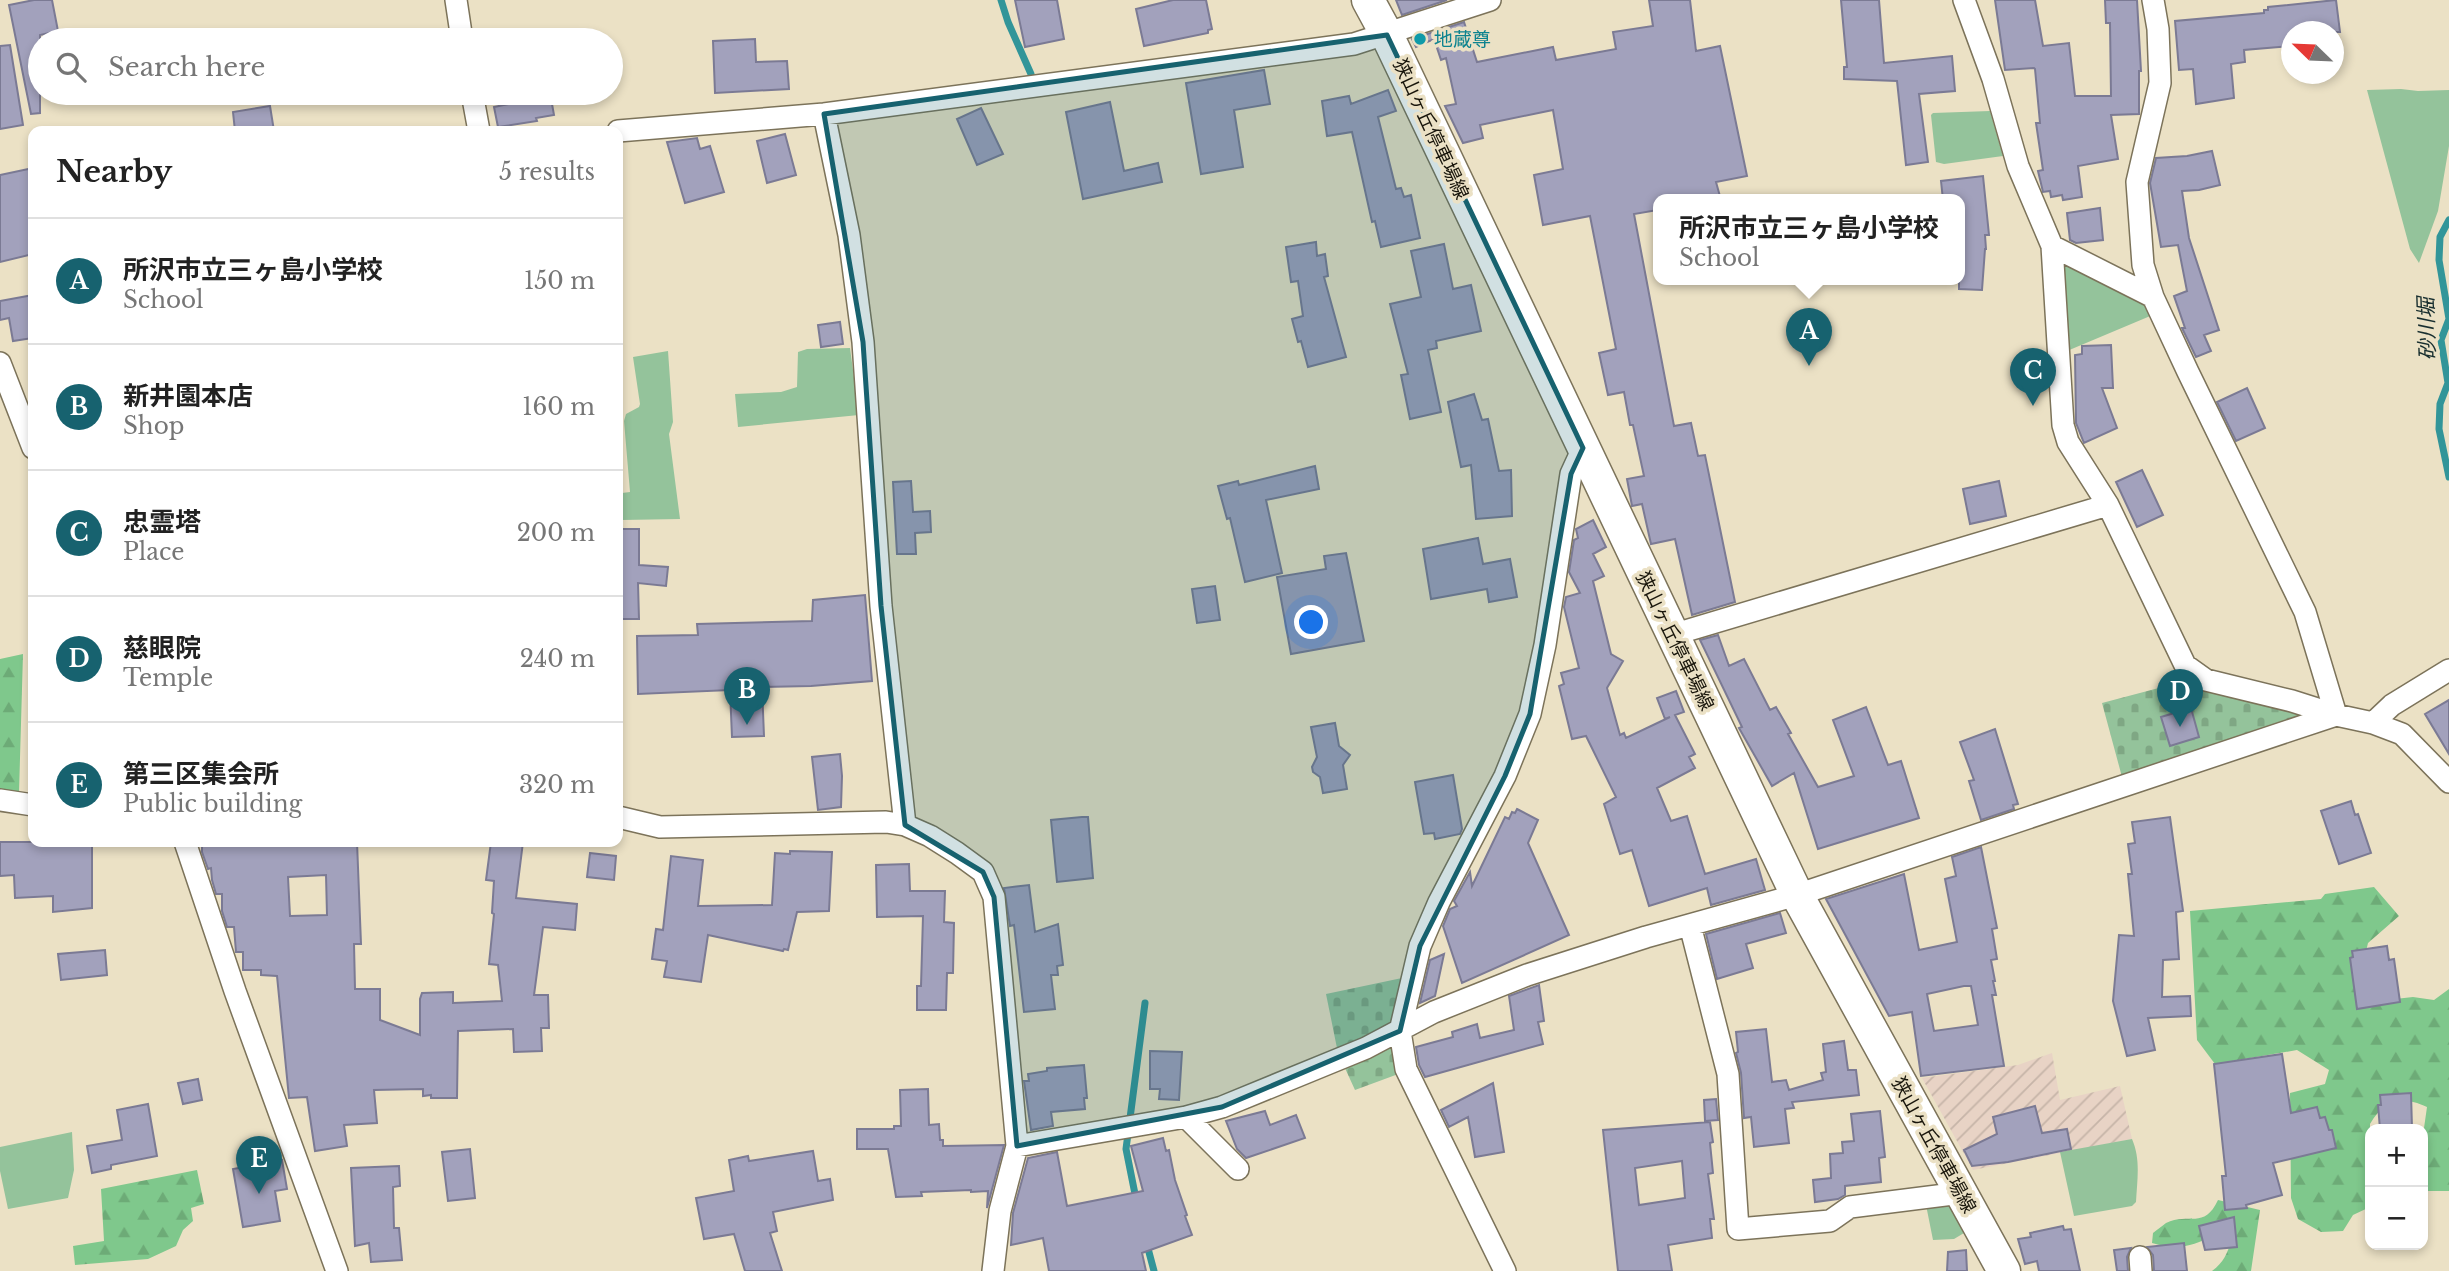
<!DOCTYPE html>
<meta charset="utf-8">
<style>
:root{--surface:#fff;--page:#f6f6f6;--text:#222;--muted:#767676;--line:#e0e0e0;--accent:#17626f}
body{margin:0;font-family:"Libre Baskerville","Noto Sans JP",serif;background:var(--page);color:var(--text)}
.controls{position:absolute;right:21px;bottom:21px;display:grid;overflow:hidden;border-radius:14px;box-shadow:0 4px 10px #0003}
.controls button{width:63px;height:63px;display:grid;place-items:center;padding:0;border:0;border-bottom:2px solid var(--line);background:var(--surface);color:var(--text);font:35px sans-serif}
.compass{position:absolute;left:2281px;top:21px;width:63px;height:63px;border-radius:50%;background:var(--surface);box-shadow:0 4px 10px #0003;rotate:293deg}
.you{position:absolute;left:1312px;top:623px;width:24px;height:24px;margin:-18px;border:5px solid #fff;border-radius:50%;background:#1a73e8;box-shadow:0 0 0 10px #1a73e833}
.badge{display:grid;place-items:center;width:46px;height:46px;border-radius:50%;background:var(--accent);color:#fff;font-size:23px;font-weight:700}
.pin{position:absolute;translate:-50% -58px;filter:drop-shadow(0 2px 4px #0008)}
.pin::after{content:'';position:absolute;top:37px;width:24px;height:21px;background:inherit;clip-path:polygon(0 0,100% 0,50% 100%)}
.popup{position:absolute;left:1653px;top:194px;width:312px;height:91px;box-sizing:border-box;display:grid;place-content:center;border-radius:14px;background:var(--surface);filter:drop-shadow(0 2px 5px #0005);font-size:23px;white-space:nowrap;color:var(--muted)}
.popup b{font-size:26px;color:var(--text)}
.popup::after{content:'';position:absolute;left:50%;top:100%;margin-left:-14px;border:14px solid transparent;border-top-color:var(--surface)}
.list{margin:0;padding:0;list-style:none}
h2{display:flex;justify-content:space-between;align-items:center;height:91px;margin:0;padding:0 28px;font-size:30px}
h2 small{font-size:23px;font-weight:400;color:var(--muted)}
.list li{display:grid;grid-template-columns:46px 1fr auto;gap:21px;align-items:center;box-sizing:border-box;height:126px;padding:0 28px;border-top:2px solid var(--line)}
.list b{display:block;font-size:26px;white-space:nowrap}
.list p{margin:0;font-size:23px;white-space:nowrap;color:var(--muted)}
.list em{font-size:23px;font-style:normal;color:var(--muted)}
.icon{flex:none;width:38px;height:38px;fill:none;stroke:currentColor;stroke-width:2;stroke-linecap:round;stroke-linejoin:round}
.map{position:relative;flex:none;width:2449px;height:1271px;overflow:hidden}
.search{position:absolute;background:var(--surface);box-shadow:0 4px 10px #0003;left:28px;top:28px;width:595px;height:77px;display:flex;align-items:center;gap:18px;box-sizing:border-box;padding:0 24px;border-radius:38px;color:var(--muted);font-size:26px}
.panel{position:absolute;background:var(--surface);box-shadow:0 4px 10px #0003;left:28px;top:126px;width:595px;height:721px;border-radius:14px}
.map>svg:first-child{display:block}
.industrial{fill:url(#industrial-furrows)}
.grass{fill:#94c39b}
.forest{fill:url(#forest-firs)}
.cemetery{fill:url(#cemetery-stones)}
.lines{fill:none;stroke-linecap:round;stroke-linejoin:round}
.stream{stroke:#329599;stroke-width:7}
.building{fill:#a2a1bc;stroke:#7b7a94;stroke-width:2;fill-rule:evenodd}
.street-casing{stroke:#7c735a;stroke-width:24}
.secondary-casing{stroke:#7c735a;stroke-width:35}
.street{stroke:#fff;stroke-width:21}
.secondary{stroke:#fff;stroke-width:32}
.marked{fill:#17626f;fill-opacity:0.2;stroke:#17626f;stroke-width:5;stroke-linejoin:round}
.culture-dot{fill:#0f9aa8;stroke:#ebe1c5;stroke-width:2.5}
.labels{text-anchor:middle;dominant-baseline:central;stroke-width:7;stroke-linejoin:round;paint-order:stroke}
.culture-label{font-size:19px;fill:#0d838f;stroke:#ebe1c5;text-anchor:start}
.street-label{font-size:19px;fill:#18150b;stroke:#ebe1c5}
.water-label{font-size:21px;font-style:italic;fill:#182e2f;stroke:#ebe1c5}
</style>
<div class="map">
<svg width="2449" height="1271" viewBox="0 0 2449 1271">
<defs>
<pattern id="industrial-furrows" width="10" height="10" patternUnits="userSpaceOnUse" patternTransform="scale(1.75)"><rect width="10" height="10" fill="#e8d3c5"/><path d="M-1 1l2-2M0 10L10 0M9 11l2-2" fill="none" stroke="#c6b4a8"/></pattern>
<pattern id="forest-firs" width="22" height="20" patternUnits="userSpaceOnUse" patternTransform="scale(1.75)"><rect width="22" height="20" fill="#7fc88c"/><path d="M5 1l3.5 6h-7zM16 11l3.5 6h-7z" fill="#6dab77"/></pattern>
<pattern id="cemetery-stones" width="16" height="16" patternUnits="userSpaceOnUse" patternTransform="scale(1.75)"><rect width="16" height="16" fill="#94c39b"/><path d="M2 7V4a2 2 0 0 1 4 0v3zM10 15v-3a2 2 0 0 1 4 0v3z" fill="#7fa784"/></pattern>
</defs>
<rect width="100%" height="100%" fill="#ebe1c5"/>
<path class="industrial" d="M2052,1053l8,47 60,-14 12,53 -159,31 -51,-92 96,-13z"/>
<path class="grass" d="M2401,89l17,2 31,-1v56l-11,65 -19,52 -9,-14 -43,-159z
M1990,111l13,45 -59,8 -8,-2 -5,-47 2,-2z
M2071,262l80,40 4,12 -88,37 -7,-83z
M850,348l9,67 -121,12 -3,-33 46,-2 16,-5 1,-35 9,-3z
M668,351l5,71 -4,12 11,85 -58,1v-27l8,-1 -6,-71 2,-7 13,-7 1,-3 -7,-47z
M72,1132l2,38 -6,28 -60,11 -8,-38v-24z
M2132,1139c9,21 5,41 4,63l-4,4 -58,10 -14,-64z
M1925,1200h17l7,5 15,28 -10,6 -21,1z"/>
<path class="forest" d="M23,654l-4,139 -19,-2v-132z
M2374,887l25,29 -31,27 -11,46 11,13 45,-5 21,3 15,-11v202h-26v-56l4,-28c-26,-12 -42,-8 -57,17v83l-17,8 -10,16 -22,1 -23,-13 -7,-21 -1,-105 35,-9 4,-14 -32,-20 -82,14 -18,-24 -7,-129 131,-12 4,-5z
M197,1170l7,34 -13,4 2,13 -10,9 -7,16 -28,13 -73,6 -2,-19 31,-5 -3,-52z
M2218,1200l42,10 -9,61h-39c12,-9 15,-17 19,-30l-16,-6c-24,12 -37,15 -63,8l1,-10c4,-3 9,-7 13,-10 23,-11 38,7 52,-23z"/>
<path class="cemetery" d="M2189,680l17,12 96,17 2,9 -182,59 -20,-74z
M1402,978l-7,44 -57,31 -12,-59z
M1390,1045l6,5 5,23 -46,17 -11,-24z"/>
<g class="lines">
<path class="stream" d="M1001,0l7,22 23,52
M2449,220l-9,17 -1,23 10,59 -8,21 7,43 -8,21 -1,25 10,48
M1136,1199l-10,-50 19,-146
M1146,1241l8,30"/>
</g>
<path class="building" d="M34,0h18l6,31 -18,4v78l-9,1 -22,-109z
M1015,0h42l7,39 -39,8z
M1173,0h33l6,29 -4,1v3l-64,13 -8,-37z
M1396,0h51l-45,15z
M1649,0h41l6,51 24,-5 27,130 -31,6 5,18h-63v10l-24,4 40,212 17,-3 7,33 7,-1 30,147 -43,13 -17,-76 -24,5 -9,-40 -10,2 -5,-27 17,-3 -11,-51h-3l-6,-33 -16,3 -9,-42 17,-4 -26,-133 -47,9 -9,-50 29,-6 -10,-59 -73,15 3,13 -20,5 -18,-37 11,-2 -10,-46 -5,2 -7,-21 -18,8 -4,-8 52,-17 13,40 76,-15 3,13 60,-11 -3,-17 40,-6z
M1841,0h38l5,63 68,-7 3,35 -36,3 9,68 -22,3 -9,-84 -53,-2v-12h3z
M1995,0h40l8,46 26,-3 6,53h36l-1,-73h-4l-1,-23h32l4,71h-2v43l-28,1 7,44 -40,7 4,31 -19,3 -1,-5 -11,2 -1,-6 -7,1 -5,-21 5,-1 -7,-47h4l-5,-54 -1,-1 -29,2z
M2336,0l4,32h-48v14l-48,4 1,12 -14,2 3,34 -38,6 -3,-35 -14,1 -4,-49 89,-8v-3h4v-3z
M755,39l1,23 31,-1 2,28 -74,4 -2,-52z
M10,45l13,80 -23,4v-83z
M1264,70l6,34 -36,6 9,57 -42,7 -15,-91z
M1388,90l8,21 -18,6 18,72 5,-1 3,9 7,-2 9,43 -39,9 -6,-26 -3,1 -20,-90 -25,4 -5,-35 27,-5 2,8z
M511,93h39l4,22 -18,3 1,3 -39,6 -4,-20 19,-4z
M1110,102l14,69 34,-8 4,19 -79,17 -17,-87z
M270,106l4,25h-39l-2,-19z
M981,108l22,46 -26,11 -20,-46z
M785,134l11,41 -29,8 -10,-42z
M697,138l3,11 10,-3 14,46 -39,11 -18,-61z
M2212,151l8,34 -21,5 -17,1 7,47 30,92 -15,5 7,16 -15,6 -14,-29h3l-11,-32 13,-5 -9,-46 -17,2 -11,-64 6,-25 31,-2z
M33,168v86l-33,8v-87z
M1983,176l6,59h-4l1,14h-1l-3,41 -23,-1v-89h-16l-2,-19z
M2100,208l3,32 -27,3 -6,-3 -3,-27z
M1316,242l1,14 8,-2 3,22 -4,1 22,80 -38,10 -7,-26 -3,1 -6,-23 11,-3 -5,-35 -7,1 -5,-35z
M1444,244l9,45 18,-4 10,46 -45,10 1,7 -9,2 13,62 -31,7 -9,-44 7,-1 -18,-70 31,-7 -10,-46z
M33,295v43l-20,3 -4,-23 -9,2v-19z
M840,322l3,22 -22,3 -3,-22z
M2111,345l2,43h-11l15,40 -33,15 -8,-20 -1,-68 7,-1v-8z
M2247,388l18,40 -29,13 -19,-39z
M1474,394l8,26 6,-1 11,52 12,-1 1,46 -36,3 -5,-54 -10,2 -13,-65z
M1315,466l4,23 -53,11 16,73 -37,9 -15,-64 -3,1 -9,-33 20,-5 1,4z
M2142,470l21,45 -26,12 -21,-45z
M911,481l2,31 17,-1 1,21 -16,1 1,21h-19l-4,-72z
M1999,481l7,35 -36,8 -7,-35z
M1593,520l13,27 -13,7 11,22 -11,5 18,73 12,7 -16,27 13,47 4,-2 2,5 44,-21 -5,2 -8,-21 19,-7 8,21 -9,3 20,39 -6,3 6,11 -38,20 14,33 16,-5 18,58 51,-15 9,31 -54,15 -4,-17 -58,18 -17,-56 -12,4 -16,-50 12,-7 -30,-61 -14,3 -13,-53 5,-2 -3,-11 18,-5 -15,-61 2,-10 14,-4 -11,-21 5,-32 4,-2 -2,-9z
M618,529h21v36l29,2 -2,19 -28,-3 1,36h-21z
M1478,538l5,26 27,-5 7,38 -28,5 -2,-13 -56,10 -8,-50z
M1346,553l18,88 -73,13 -14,-77 49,-8 -2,-13z
M1215,586l5,34 -23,3 -5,-34z
M865,595l7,86 -61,5 -49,1 2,49 -32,1 -2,-47 -92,4 -1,-58 61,-1 -1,-11 115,-3 1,-21z
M1718,635l11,31 15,-7 26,51 6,-3 15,26 -3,1 30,53 36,-11 -21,-56 33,-13 22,58 13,-4 18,57 -101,31 -24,-76 -22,13 -33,-58 3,-1 -42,-87z
M2449,700v54l-24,-40z
M2191,708l8,29 -29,9 -9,-29z
M1335,723l4,23 11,9 -7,10 4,24 -24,4 -3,-16 -7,-5 -1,-5 5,-10 -6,-30z
M1995,729l23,75 -5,1 1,4 -33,11 -12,-39 5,-1 -14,-38z
M840,754l2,22 -1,31 -23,3 -6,-53z
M1453,775l9,54 -2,5 -25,5 -1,-6 -10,1 -9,-52z
M2351,801l4,14 3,-1 13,39 -32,11 -18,-53z
M1517,809l21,11 -10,23 41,92 -107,48 -19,-57 7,-17 7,-3 -3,-5 16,-29 2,14 33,-69 4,2 3,-7 3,1z
M1082,817h6l5,61 -36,4 -6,-62z
M2170,817l13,94 -7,1 3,47 -16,1 -1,37 28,-1 1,20 -43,2 7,32 -28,6 -14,-55 6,-66 15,1 -6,-62h4l-4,-30 7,-1 -3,-21z
M0,842h92v66l-39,4v-16l-38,2 -1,-23 -14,1z
M202,842h155l4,102h-7l1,45h25v31l40,15v-36l2,-6 31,-1v11l49,-2 -4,-36 -9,-1 5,-50 -2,-1 2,-32 -8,-1 5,-38h32l-7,56 61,6 -2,26 -32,-3 -9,68h14l1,33h-8l1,23 -28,1 -1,-23 -55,2 -1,67h-26v-3l-8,1v-7l-49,1 3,33 -33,2 3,21 -32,5 -8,-54 -18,1 -12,-122 -16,-1v-5h-18v-18h-7l-2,-25h-7l-5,-16v-17h-6l-4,-14 -1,-12 -3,1 -6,-17zM326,875l1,40 -37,1 -2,-39z
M1981,847l16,81 -5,1 5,30 -6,1 4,21h-2l3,14h-4l12,71 -83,10 -9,-64 -23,4 -63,-117 78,-25 15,76 38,-8 -12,-63 11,-3 -4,-19zM1964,986h7l7,39 -44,6 -7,-37z
M790,851l42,1 -3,59 -32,1 -9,38 -4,-1 -1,2 -75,-16 -7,47 -37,-5 3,-16 -15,-2 4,-30 7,1 8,-74 32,4 -5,46 74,-1 3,-52 15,1z
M590,853l26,3 -2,24 -27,-3z
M909,864l1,27h35l-1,31 10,1 -1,50h-6l-1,37h-29v-24h4l2,-70 -46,1 -1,-52z
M1029,885l6,47 23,-8 5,41 -6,1 1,9h-7l4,34 -31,3 -10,-87 -4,1 -6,-38z
M1780,913l6,20 -40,11 7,24 -36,11 -11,-45z
M2387,946l2,14 5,-1 6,43 -43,7 -7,-51 3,-1 -1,-6z
M105,950l2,25 -46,5 -3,-26z
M1444,954l-9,42 -15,7 10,-43z
M1539,985l5,36 -6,1 5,22 -118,33 -6,-12 -3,-18 37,-10 -1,-5 25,-8 3,14 34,-8 -5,-34z
M1766,1029l6,53 14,-2 3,10 34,-10 -2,-7 5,-1 -3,-28 21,-3 4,29h8l3,25 -67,7 2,6 -9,1 4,34 -35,4 -3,-30 -7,1 -3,-45 -5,-20 2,-1 -2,-20z
M1150,1051l32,1 -3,48 -20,-1 1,-10h-10z
M2282,1054l9,59 26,-6 3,11 5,-1 4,13h3l4,18 -63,15 9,32 -36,10 1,3 -22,2 -3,-34h4l-12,-112z
M1084,1065l3,33h-3l1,11 -34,3 2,14 -22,4 -7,-49h5l-1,-7 19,-3v-3z
M198,1079l4,21 -19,4 -5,-21z
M1493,1083l11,69 -29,5 -7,-40 -19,10 -8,-17z
M928,1089l1,36 10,-1 1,16h3v6l61,-1 -17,63 1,-17 -17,1v-2l-50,2 1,4 -26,1 -8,-48h-31v-20h37v-3h7l-1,-36z
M2411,1093l1,35 -32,1 -2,-24h3l-1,-10z
M1716,1099l2,21 -13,1 -1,-21z
M148,1104l9,52 -46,9v4l-19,4 -5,-27 35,-6 -5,-30z
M2035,1106l7,27 25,-4 4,20 -63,13 -36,4 -8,-16 33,-16 -4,-17z
M1265,1111l5,14 26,-10 9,23 -59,20 -9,-9 -11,-28z
M1880,1111l5,46 -6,1 2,24 -36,4v9l-7,4 -23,3 -2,-22 18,-2 -1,-24 13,-1 -1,-11 12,-1 -3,-27z
M1710,1122l3,20 -3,1 3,30 -5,1 6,45h-4l2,19 -44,7 4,26h-54l-15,-141zM1682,1161l3,37 -46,7 -4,-37z
M1163,1138l3,13 3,-1 6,30 12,35 -2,1 7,19 -50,18 4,18h-97l-6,-33 -32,7 2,-32 15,-55 29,-6 10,54 76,-15 -12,-45z
M470,1149l5,49 -27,3 -6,-49z
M813,1151l5,30 12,-2 3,21 -60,12 4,19 -7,2 12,38h-37l-11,-37 -30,5 -8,-41 38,-7 -5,-31 19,-4 1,5z
M282,1160l5,29 -12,2 5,30 -37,6 -10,-58z
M399,1166l1,20 -7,1 1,41h5l3,32 -31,2 -2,-19 -14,3 -4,-78z
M2234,1217l3,30 -32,3 -6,-24z
M2063,1226l1,4 7,-1 9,42h-41l-2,-10 -12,3 -7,-25 13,-2 -1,-4z
M2184,1243l3,28h-33l-1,-16 -6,-8z
M2131,1248l-4,9 1,14h-11l-3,-21z
M1966,1250l1,21h-20l1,-19z"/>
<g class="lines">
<g class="street-casing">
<path id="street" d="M456,0l6,40
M1964,0l29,79 25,87 34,80 11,179 5,17 40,63 77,160 21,15 86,21 44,14 37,8 29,11 47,48
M472,93l7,38
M824,114l25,121 14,107 18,264 24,219
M618,131l206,-17 530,-70 136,-44
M2052,246l101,51
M0,363l33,85
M1672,635l436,-130
M2373,723l19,-18 57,-35
M0,800l33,5
M618,817l42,10 226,-5 19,3 25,11 27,17 26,19 11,25 23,249 -17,65 -7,60
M185,842l50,149 102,280
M1690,925l38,149 10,155 92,-8 20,-14 111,-14
M1186,1117l52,52
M1017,1146l169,-29 36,-10 144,-59 68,-36 93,-37 119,-38 151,-42 539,-180 -31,-103 -117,-240 -35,-75 -10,-32 -6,-83 23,-99 -2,-54 -5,-29
M2140,1257l1,14
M1505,1271l-99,-202 -6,-38 20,-85 19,-44 66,-126 25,-62 15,-69 26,-171 12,-26"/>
</g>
<g class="secondary-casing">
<path id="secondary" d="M1368,0l19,35 410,860 207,376"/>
</g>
<use href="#street" class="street"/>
<use href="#secondary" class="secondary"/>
</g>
<path class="marked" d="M1387,35l196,413 -12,26 -41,240 -25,62 -85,170 -20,85 -178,76 -205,39 -23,-249 -11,-25 -78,-47 -24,-219 -18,-264 -39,-228z"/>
<circle class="culture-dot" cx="1420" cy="39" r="7"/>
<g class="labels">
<g class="culture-label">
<text x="1434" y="39">地蔵尊</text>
</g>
<g class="street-label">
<text transform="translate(1431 129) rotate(65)">狭山ヶ丘停車場線</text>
<text transform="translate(1675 641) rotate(64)">狭山ヶ丘停車場線</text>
<text transform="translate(1934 1145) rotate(61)">狭山ヶ丘停車場線</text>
</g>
<g class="water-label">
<text transform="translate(2427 329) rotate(-92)">砂川堀</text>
</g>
</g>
</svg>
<div class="controls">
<button>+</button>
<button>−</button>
</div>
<svg class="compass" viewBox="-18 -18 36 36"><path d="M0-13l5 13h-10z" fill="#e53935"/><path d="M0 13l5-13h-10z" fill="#767676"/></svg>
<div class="you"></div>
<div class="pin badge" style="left:1809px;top:366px">A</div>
<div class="popup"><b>所沢市立三ヶ島小学校</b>School</div>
<div class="pin badge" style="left:747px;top:725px">B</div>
<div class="pin badge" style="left:2033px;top:406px">C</div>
<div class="pin badge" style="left:2180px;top:727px">D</div>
<div class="pin badge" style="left:259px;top:1194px">E</div>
<div class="search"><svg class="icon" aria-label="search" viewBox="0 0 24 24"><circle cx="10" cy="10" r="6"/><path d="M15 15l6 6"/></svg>Search here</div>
<section class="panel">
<h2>Nearby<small>5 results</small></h2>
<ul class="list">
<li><span class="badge">A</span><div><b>所沢市立三ヶ島小学校</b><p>School</p></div><em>150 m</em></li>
<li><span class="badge">B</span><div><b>新井園本店</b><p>Shop</p></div><em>160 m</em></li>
<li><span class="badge">C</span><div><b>忠霊塔</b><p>Place</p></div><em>200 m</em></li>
<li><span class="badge">D</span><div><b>慈眼院</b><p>Temple</p></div><em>240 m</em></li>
<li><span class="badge">E</span><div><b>第三区集会所</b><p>Public building</p></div><em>320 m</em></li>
</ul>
</section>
</div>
